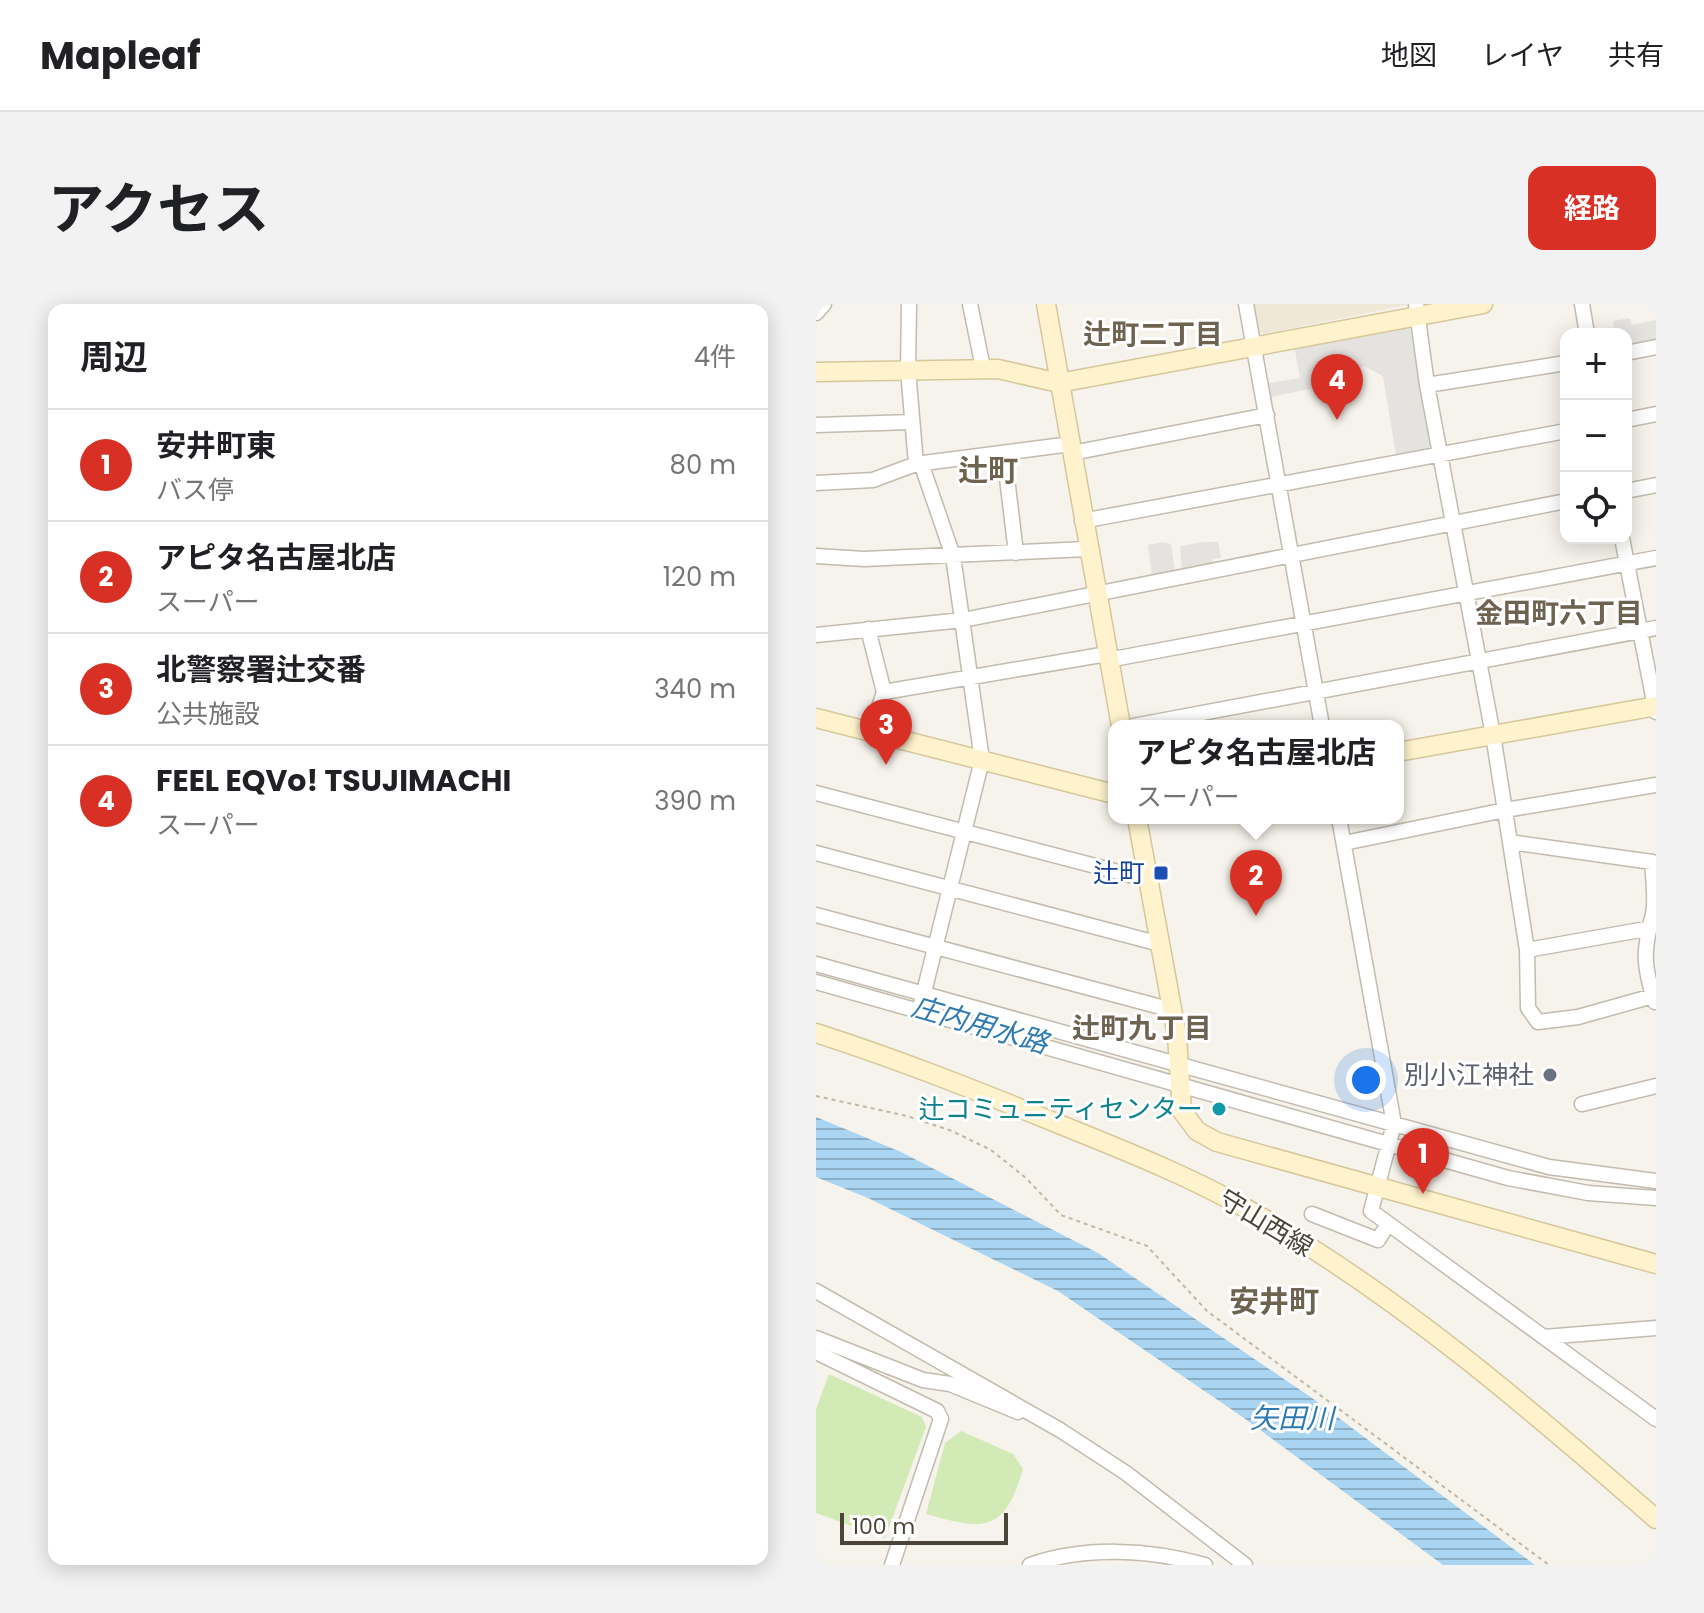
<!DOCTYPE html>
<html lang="ja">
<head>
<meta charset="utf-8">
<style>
	body { margin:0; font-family:Poppins,"Noto Sans JP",sans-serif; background:#f2f2f2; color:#202124 }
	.controls { position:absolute; right:24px; top:24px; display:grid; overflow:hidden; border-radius:16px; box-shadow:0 4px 20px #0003 }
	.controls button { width:72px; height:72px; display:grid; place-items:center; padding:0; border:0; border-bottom:2px solid #e0e0e0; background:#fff; color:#202124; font:40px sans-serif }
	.scale { position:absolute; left:24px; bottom:20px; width:168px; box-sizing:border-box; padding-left:8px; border:4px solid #4b4439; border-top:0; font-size:22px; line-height:28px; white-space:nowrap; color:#4b4439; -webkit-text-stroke:6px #fff; paint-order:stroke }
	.you { position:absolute; left:550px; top:776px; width:28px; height:28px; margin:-20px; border:6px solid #fff; border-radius:50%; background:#1a73e8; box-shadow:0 0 0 12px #1a73e833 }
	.badge { display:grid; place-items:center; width:52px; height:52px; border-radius:50%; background:#d93025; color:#fff; font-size:26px; font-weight:700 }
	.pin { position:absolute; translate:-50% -66px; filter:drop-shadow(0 2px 4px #0008) }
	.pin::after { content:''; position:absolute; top:42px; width:28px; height:24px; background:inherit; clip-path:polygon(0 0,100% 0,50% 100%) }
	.popup { position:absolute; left:292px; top:416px; width:296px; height:104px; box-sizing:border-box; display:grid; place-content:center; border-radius:16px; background:#fff; filter:drop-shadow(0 2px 6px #0005); font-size:26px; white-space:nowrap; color:#757577 }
	.popup b { font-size:30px; color:#202124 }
	.popup::after { content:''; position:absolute; left:50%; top:100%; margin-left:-16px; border:16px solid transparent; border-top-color:#fff }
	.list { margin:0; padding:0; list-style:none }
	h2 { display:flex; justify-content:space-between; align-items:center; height:104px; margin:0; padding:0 32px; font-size:34px }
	h2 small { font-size:26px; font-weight:400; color:#757577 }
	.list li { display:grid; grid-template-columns:52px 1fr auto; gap:24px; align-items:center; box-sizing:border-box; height:112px; padding:0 32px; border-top:2px solid #e0e0e0 }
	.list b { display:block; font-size:30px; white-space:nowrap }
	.list p { margin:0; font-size:26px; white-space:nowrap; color:#757577 }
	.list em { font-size:26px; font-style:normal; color:#757577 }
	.icon { flex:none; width:44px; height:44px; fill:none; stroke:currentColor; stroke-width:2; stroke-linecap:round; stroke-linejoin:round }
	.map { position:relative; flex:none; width:840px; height:1261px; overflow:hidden; border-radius:16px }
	header { display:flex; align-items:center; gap:48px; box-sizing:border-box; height:112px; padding:0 40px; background:#fff; border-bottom:2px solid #e0e0e0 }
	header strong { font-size:38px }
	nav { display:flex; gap:44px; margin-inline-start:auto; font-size:28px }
	.intro { display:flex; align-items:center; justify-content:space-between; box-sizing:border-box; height:192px; padding:0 48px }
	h1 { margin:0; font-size:56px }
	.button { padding:20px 36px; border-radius:16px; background:#d93025; color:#fff; font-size:28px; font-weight:700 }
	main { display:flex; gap:48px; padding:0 48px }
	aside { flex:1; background:#fff; border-radius:16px; box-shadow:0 4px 20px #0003 }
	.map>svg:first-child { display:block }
	.education { fill:#efe8d6 }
	.pitch { fill:#d2eab5 }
	.parking { fill:#e5e3e0 }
	.water { fill:url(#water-rules) }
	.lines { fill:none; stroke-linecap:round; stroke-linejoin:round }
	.street-casing { stroke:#c2bbae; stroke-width:17 }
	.secondary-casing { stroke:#d6c79b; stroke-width:21 }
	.path { stroke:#c4b79f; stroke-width:2; stroke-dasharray:4 4; stroke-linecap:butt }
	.street { stroke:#fff; stroke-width:14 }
	.secondary { stroke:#fff3cd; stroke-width:18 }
	.transit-dot { fill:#1a4fb4; stroke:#fff; stroke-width:3 }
	.worship-dot { fill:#6b7280; stroke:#fff; stroke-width:3 }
	.culture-dot { fill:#0f9aa8; stroke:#fff; stroke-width:3 }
	.labels { text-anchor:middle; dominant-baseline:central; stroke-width:6; stroke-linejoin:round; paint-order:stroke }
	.transit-label { font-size:26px; fill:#164399; stroke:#fff; text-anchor:end }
	.worship-label { font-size:26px; fill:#5b616d; stroke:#fff; text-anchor:end }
	.culture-label { font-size:26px; fill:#0d838f; stroke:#fff; text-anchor:end }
	.street-label { font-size:26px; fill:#4b4439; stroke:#fff }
	.neighbourhood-label { font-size:28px; font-weight:bold; fill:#6e6250; stroke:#fff }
	.water-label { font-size:28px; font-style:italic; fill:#2e7ab2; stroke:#fff }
	.quarter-label { font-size:30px; font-weight:bold; fill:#6e6250; stroke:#fff }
</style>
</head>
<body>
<header>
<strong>Mapleaf</strong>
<nav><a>地図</a><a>レイヤ</a><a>共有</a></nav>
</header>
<div class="intro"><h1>アクセス</h1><a class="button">経路</a></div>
<main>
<aside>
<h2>周辺<small>4件</small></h2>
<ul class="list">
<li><span class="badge">1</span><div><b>安井町東</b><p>バス停</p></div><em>80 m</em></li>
<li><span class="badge">2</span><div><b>アピタ名古屋北店</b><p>スーパー</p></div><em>120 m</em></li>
<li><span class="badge">3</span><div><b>北警察署辻交番</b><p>公共施設</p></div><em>340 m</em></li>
<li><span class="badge">4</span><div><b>FEEL EQVo! TSUJIMACHI</b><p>スーパー</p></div><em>390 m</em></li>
</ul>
</aside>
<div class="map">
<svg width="840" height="1261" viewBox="0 0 840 1261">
	<defs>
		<pattern id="water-rules" width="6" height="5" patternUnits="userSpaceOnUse" patternTransform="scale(2)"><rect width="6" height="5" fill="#a9d4f2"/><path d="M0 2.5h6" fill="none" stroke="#8caec5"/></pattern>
	</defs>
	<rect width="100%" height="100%" fill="#f6f3ec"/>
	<!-- education -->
	<path class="education" d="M436,0h155v1l-144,29 -6,-4z"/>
	<!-- pitch -->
	<path class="pitch" d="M13,1070l93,43 4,10 -41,111 -69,-25v-104z
		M145,1127l52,23 10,15c-19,65 -39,61 -97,45l19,-71z"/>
	<!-- parking -->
	<path class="parking" d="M814,14l2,7 24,-5v20l-30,5v-11h-33l21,-6 -1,-7z
		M594,21l21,123 -35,7 -13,-79 -19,-10 -26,17 -67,14 -3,-14 32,-5 -6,-33z
		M347,238l8,2 4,28 -23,4 -4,-31z
		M388,238h14l3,16 -9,1 1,7 -31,5 -2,-25z"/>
	<!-- water -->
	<path class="water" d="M0,813l85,35 197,101 214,145 223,167h-92l-199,-147 -186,-127 -190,-93 -52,-21z"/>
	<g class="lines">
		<!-- street casing -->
		<g class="street-casing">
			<path id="street" d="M93,0l-1,66 8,94
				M154,0l13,64
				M430,0l76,422
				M600,0l11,81 66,350 34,215 1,58 10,14 40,-5 75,-21
				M766,0l5,30
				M0,9l8,-9
				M810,49l30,-6
				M611,81l139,-22
				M810,116l30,-6
				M0,121l96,-3
				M188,149l12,100
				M256,149l195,-38
				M0,179l57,-3 43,-16 155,-20
				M810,187l30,-6
				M266,217l484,-90
				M806,234l34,174
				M0,252l48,3 223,-10
				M52,325l16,63 -13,40
				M0,331l147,-15 603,-119
				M292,356l548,-102
				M68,388l223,-38
				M317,422l523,-98
				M0,489l333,87
				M523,514l55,306 -23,87 285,208
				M694,538l142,20c1,15 4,37 1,52 -10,36 -10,51 2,88
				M528,539l161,-33 151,-25
				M0,549l344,91
				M0,611l356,95
				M711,646l119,-21
				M0,660l733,203 107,14
				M0,678l692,196 80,15 68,5
				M105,700l61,-244 -29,-204 -32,-93
				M766,800l74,-18
				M496,910l66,26 10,-16
				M0,987l244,139 66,43 119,92
				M728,1033l112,-9
				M0,1034l107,42 27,4 68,28
				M0,1048l121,59 4,8 -49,146
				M214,1261c55,-19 119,-16 175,0"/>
		</g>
		<!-- secondary casing -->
		<g class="secondary-casing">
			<path id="secondary" d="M230,0l75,422
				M0,68l182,-3 61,14 424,-79
				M0,414l298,76
				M582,448l258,-46
				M321,514l40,218 5,75 15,20 20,11 439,122
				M0,729c81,26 159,57 238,89 66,27 131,52 193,87 148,84 281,198 409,310"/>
		</g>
		<!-- path -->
		<path class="path" d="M0,792l91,20 45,15 39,19 35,28 35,37 86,31 60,65 342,254"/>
		<!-- street -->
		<use href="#street" class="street"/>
		<!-- secondary -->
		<use href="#secondary" class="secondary"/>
	</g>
	<!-- markers -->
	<rect class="transit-dot" x="337" y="561" width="16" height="16" rx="4"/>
	<circle class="worship-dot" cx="734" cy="771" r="8"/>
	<circle class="culture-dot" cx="403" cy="805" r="8"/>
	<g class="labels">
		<!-- transit labels -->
		<g class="transit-label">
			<text x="329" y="569">辻町</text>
		</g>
		<!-- worship labels -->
		<g class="worship-label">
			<text x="718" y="771">別小江神社</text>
		</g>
		<!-- culture labels -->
		<g class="culture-label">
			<text x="387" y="805">辻コミュニティセンター</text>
		</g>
		<!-- street labels -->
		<g class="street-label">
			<text transform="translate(450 919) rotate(31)">守山西線</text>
		</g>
		<!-- neighbourhood labels -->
		<g class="neighbourhood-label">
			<text x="337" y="30">辻町二丁目</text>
			<text x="743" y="309">金田町六丁目</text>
			<text x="326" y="724">辻町九丁目</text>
		</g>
		<!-- water labels -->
		<g class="water-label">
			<text transform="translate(164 721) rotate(16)">庄内用水路</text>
			<text x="476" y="1114">矢田川</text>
		</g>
		<!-- quarter labels -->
		<g class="quarter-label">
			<text x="172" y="166">辻町</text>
			<text x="458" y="997">安井町</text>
		</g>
	</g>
</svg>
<div class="controls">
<button>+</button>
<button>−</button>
<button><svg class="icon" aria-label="locate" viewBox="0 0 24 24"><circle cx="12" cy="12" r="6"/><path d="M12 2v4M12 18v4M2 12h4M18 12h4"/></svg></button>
</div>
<div class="scale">100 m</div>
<div class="you"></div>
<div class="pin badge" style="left:607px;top:890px">1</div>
<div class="pin badge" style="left:440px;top:612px">2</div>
<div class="popup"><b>アピタ名古屋北店</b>スーパー</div>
<div class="pin badge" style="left:70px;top:461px">3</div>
<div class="pin badge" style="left:521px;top:116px">4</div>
</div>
</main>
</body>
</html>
